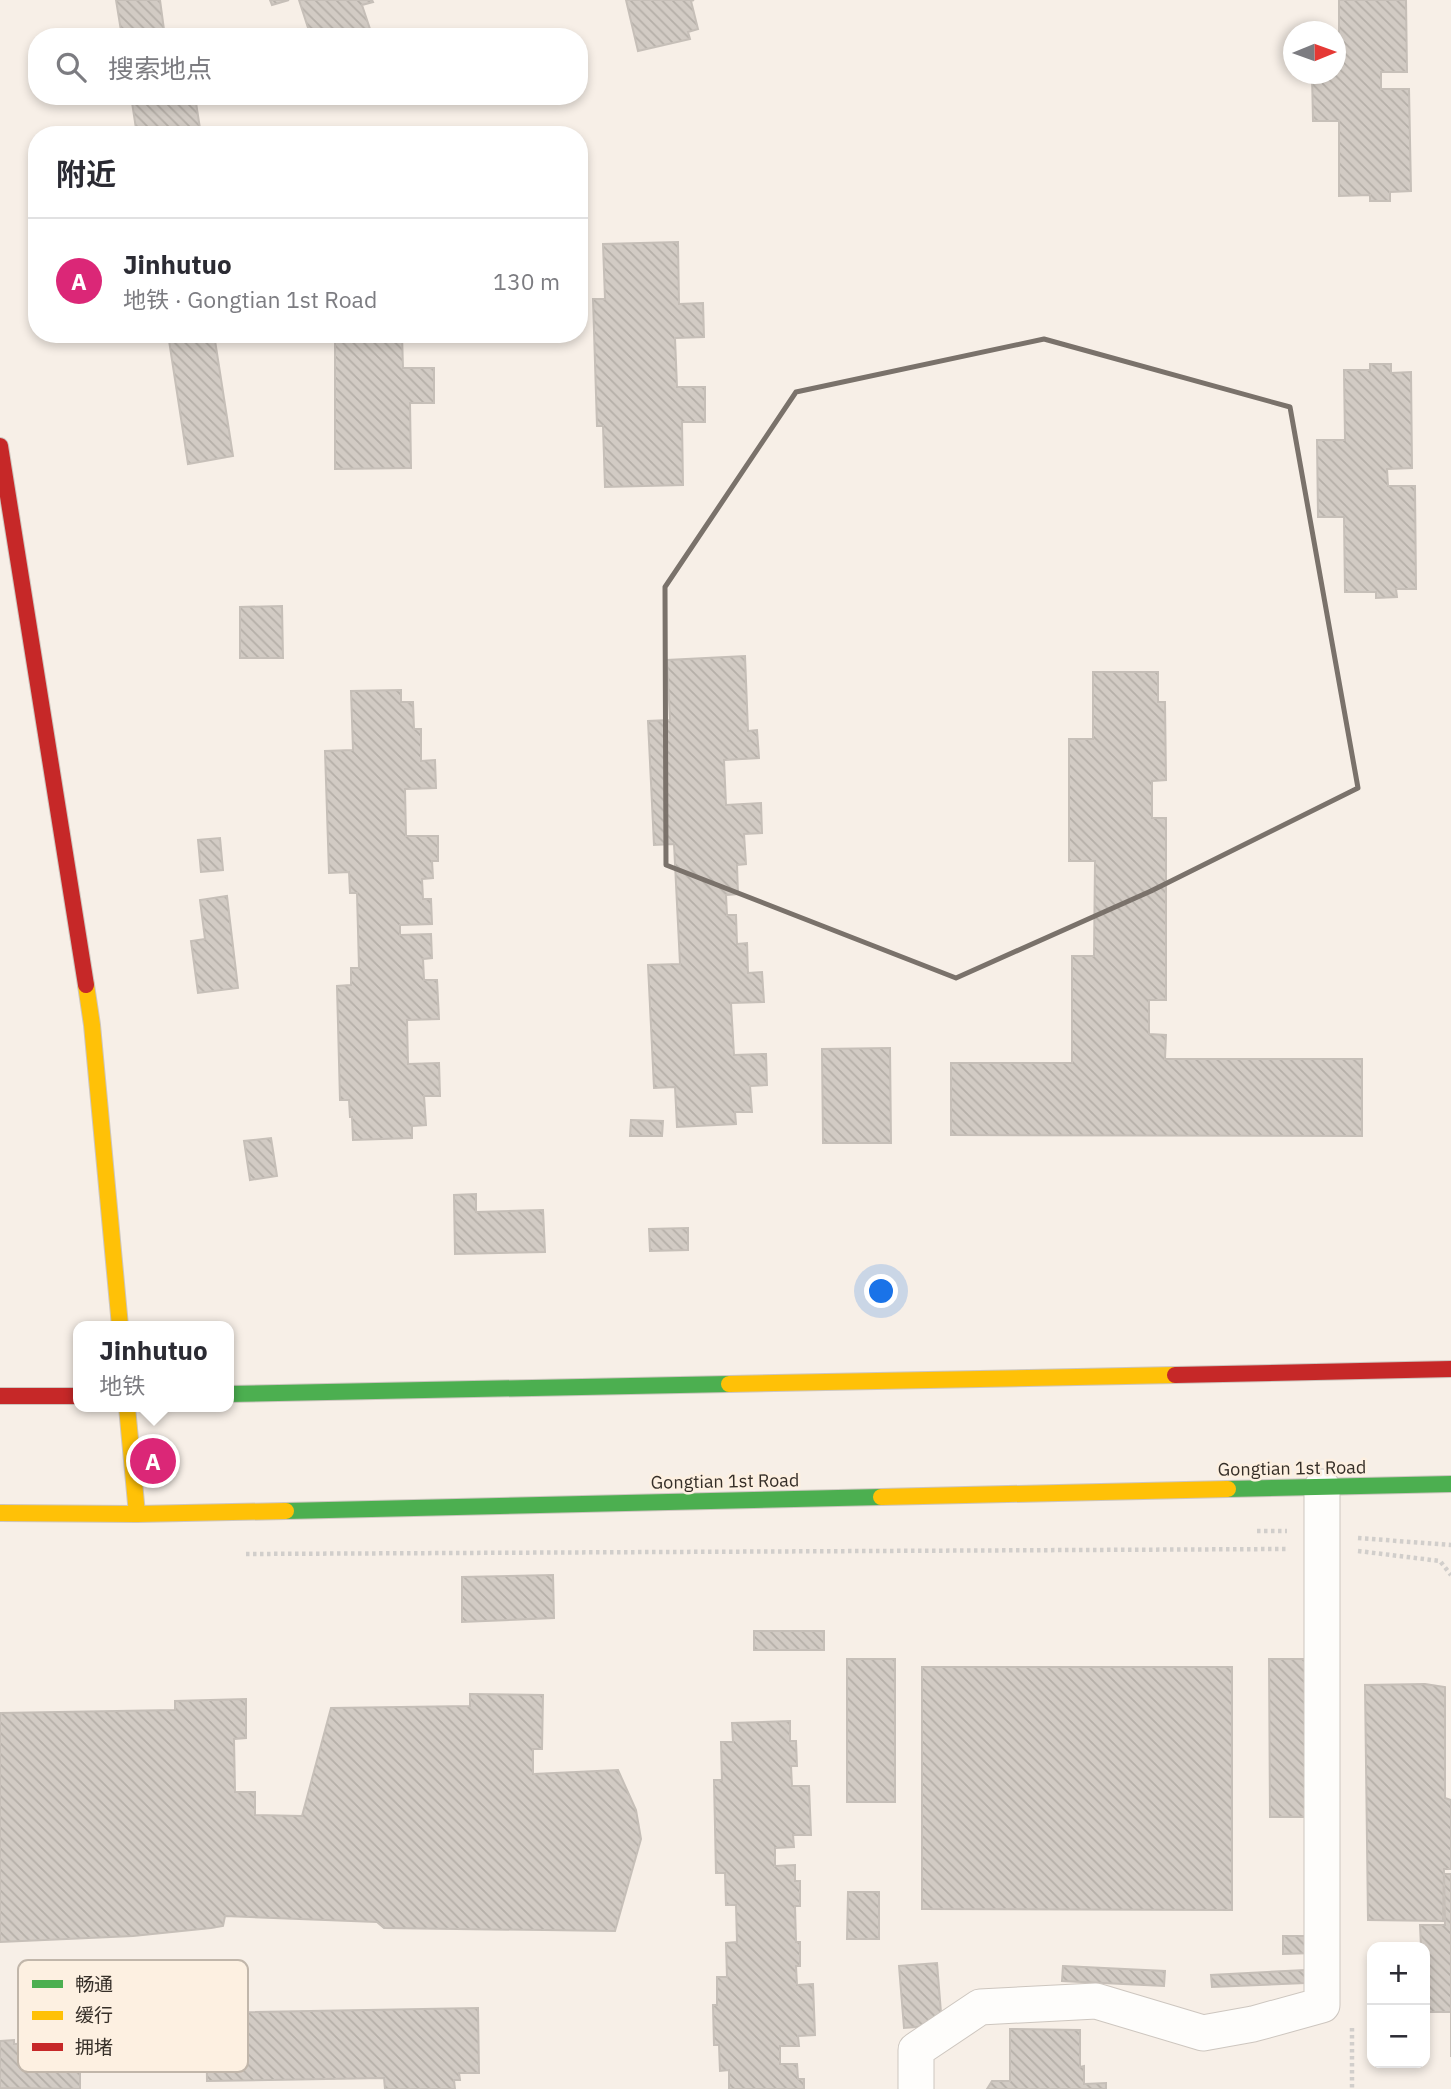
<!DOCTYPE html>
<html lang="zh">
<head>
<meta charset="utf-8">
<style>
	body { margin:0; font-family:"IBM Plex Sans","Noto Sans SC",sans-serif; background:#f2f2f3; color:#2b2b33 }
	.controls { position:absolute; right:21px; bottom:21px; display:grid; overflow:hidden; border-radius:14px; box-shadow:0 4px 10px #0003 }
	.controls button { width:63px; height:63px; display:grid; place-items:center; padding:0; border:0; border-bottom:2px solid #e1e1e2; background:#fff; color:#2b2b33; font:35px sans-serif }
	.compass { position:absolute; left:1283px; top:21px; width:63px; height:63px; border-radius:50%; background:#fff; box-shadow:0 4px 10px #0003; rotate:89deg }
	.you { position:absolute; left:882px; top:1292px; width:24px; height:24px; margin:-18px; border:5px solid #fff; border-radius:50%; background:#1a73e8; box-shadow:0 0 0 10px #1a73e833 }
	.badge { display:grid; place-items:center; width:46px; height:46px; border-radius:50%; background:#db2777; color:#fff; font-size:23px; font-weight:700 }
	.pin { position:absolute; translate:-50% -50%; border:4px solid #fff; box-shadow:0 2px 7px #0006 }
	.popup { position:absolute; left:73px; top:1321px; width:161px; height:91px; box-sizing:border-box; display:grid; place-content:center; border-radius:14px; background:#fff; filter:drop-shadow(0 2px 5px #0005); font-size:23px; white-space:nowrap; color:#7c7c81 }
	.popup b { font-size:26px; color:#2b2b33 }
	.popup::after { content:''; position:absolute; left:50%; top:100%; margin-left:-14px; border:14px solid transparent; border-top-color:#fff }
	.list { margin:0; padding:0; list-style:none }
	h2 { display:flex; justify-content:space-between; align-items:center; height:91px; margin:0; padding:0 28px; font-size:30px }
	h2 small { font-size:23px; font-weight:400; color:#7c7c81 }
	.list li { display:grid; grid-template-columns:46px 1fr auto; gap:21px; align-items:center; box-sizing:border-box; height:126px; padding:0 28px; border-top:2px solid #e1e1e2 }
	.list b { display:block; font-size:26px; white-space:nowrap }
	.list p { margin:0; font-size:23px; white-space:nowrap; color:#7c7c81 }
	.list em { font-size:23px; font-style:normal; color:#7c7c81 }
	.icon { flex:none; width:38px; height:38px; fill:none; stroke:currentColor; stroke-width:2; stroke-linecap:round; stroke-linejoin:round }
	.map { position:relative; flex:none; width:1451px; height:2089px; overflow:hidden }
	.search { position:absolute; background:#fff; box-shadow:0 4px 10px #0003; left:28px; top:28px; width:560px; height:77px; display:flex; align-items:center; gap:18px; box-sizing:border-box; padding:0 24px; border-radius:28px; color:#7c7c81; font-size:26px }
	.panel { position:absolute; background:#fff; box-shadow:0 4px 10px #0003; left:28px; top:126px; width:560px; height:217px; border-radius:28px }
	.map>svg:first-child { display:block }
	.building { fill:url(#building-back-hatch); stroke:#c6bfb8; stroke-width:2 }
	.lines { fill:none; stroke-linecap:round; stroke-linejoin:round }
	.street-casing { stroke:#cdc6bf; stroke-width:37 }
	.fast-casing { stroke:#cdc6bf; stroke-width:18 }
	.slow-casing { stroke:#cdc6bf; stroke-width:18 }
	.jam-casing { stroke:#cdc6bf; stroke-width:18 }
	.path { stroke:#d1cecb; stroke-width:4.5; stroke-dasharray:3.5 3.5; stroke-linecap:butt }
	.street { stroke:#fefdfb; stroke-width:35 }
	.fast { stroke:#4caf50; stroke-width:16 }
	.slow { stroke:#ffc107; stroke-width:16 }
	.jam { stroke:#c62828; stroke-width:16 }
	.marked { fill:none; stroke:#7a726b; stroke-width:5; stroke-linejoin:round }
	.labels { text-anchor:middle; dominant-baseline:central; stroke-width:5; stroke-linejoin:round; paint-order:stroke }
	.street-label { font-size:18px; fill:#362f28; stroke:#fdf0e1 }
	.key { fill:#fdf0e1; stroke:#c1b6aa; stroke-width:2 }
	.key-label { font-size:19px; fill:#362f28 }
</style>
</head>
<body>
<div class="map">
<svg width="1451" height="2089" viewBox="0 0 1451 2089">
	<defs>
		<pattern id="building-back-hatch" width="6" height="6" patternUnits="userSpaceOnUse" patternTransform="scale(1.75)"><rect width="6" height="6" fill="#d2cbc4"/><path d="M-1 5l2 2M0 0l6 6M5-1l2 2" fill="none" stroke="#b5afa8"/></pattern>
	</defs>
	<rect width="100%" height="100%" fill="#f7efe7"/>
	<!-- building -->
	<path class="building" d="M116,0h44l5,37h-43z
		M270,0h19l-17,5z
		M299,0h73l1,2 -11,3 9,27 -11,5h-49z
		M626,0h68l-3,1 7,28 -10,3 2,7 -52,12z
		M1339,0h67l1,72h-26v17h28l2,102 -21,1v9h-20v-6l-31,1v-75h-26l-1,-47h24v-30h3z
		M131,96h64l6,39h-64z
		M678,242l1,62 24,-1 1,34 -29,1 2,49h28v35h-23l1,63 -78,2 -2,-61h-6l-4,-127h12l-2,-55z
		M168,334h46l19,122 -45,8z
		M335,334h67l1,34h31v35h-24l1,65 -76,1z
		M1370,364h21v9l20,-1 1,96 -25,1 1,17h27l1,103h-20l1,8 -21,1v-6h-31l-1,-75h-26l-1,-77h28l-1,-70h26z
		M282,606l1,52h-43v-51z
		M745,656l3,75 9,-1 2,28 -35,2 2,45 35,-2 1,30 -18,1 2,30 -9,1 1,29 -12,1 1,20h9l1,29 10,-1 1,30 14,-1 2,30 -33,1 3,52 32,-1 1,31 -17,1 2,26h-17l1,12 -59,3 -2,-40 -21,1 -6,-123 32,-1 -6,-120 -20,1 -6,-124 22,-1 -3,-60z
		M1093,672h65v30h7l1,78 -14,1v37h14v182h-17v34l17,1 -1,24h197v77l-411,-1v-72h121v-107h22l1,-95h-26v-122h24z
		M401,690v12h12l1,27h7v32l14,-1 1,28 -31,1 1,47h32v25h-6l1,17 -11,1 1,20h8l1,25 -32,1v10l31,-1 1,24 -9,1 1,21h13l2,39 -32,1 1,44 31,-1 1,33h-16l2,29 -14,1v12l-59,2 -1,-23h-2l-1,-17h-9l-3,-114 14,-1v-17h8l-2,-75h-7l-1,-21 -20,1 -4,-122 28,-1 -2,-59z
		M220,838l3,32 -22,2 -3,-32z
		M227,896l11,92 -40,5 -7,-52 14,-2 -5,-39z
		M890,1048l1,95h-68l-1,-94z
		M631,1120l32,1 -1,15h-32z
		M271,1138l6,38 -27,4 -6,-39z
		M476,1194v18l67,-2 2,42 -90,2 -1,-59z
		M688,1228v22l-38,1 -1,-22z
		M553,1575l1,43 -92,4v-45z
		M754,1631h70v19h-70z
		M847,1659h48v143h-48z
		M1269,1659h43l2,158h-44z
		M922,1667h310v243l-310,-1z
		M1425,1684l20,3v111l6,2v69h-7l-1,52 -75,-1 -3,-235z
		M470,1694l73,1 -1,54h-9v25l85,-4 18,40 5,29 -26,92 -231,-3 -7,-6 -152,-6 -2,10 -12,2 -78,8 -133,6v-229l175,-3v-9l71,-2v39l-12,1 1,53h20v23l47,1 29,-108 139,-2z
		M790,1721v20h6l1,25h-6l1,20h17l2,49h-18l1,12 -19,1v18l20,-1v16h5v25h-5l1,36h4v24h-4l1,19 16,-1 2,51 -17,1 1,10h-19v18h17l1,15h6v10h-75v-19l-9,1 -1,-26h-5l-1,-40h4v-28h10l-1,-34 11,-1 -1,-37h-10l-1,-32h-9l-2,-93h8l-1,-38h12l-1,-19z
		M1444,1874h7v183v-45h-26v-65h-4l-1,-22h25z
		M848,1892h31v47h-32z
		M1283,1936h31v17l-31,1z
		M937,1963l5,62 -38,3 -5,-62z
		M1063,1966l102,5 -1,15 -102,-5z
		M1305,1970v13l-93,4 -1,-12z
		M478,2008l1,65h-20l1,7h-6l1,9h-70l-1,-11 -177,3 -1,-68z
		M1010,2029l70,1v37l4,-1v18l22,-1v6h-119l5,-8h18z
		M14,2040v4l58,-2v19h8v28l-80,-1v-47z"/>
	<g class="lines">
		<!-- street casing -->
		<g class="street-casing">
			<path id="street" d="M916,2089v-39l64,-43 116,-6 107,32 50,-9 69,-19v-518"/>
		</g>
		<!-- fast casing -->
		<g class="fast-casing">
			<path id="fast" d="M228,1394l501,-10
				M1228,1489l223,-5
				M286,1511l595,-14"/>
		</g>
		<!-- slow casing -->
		<g class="slow-casing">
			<path id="slow" d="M86,985l6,40 28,301
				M729,1384l446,-9
				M127,1407l10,107
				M881,1497l347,-8
				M0,1513l137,1 149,-3"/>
		</g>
		<!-- jam casing -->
		<g class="jam-casing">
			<path id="jam" d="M0,446l86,539
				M1175,1375l276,-6
				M0,1396h78"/>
		</g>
		<!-- path -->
		<path class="path" d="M1257,1531h30
			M1358,1538l93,7
			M1358,1551l82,10 11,14
			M246,1554l1041,-5
			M1352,2028v61"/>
		<!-- street -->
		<use href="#street" class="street"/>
		<!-- fast -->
		<use href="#fast" class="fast"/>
		<!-- slow -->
		<use href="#slow" class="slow"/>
		<!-- jam -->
		<use href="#jam" class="jam"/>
	</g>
	<!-- marked area -->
	<path class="marked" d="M1044,339l246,68 68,381 -207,103 -195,87 -290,-113 -1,-278 131,-195z"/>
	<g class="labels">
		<!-- street labels -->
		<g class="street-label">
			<text transform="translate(1292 1468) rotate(-1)">Gongtian 1st Road</text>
			<text transform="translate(725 1481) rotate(-1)">Gongtian 1st Road</text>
		</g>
	</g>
	<!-- legend -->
	<rect x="18" y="1960" width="230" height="112" rx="10" class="key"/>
	<rect x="32" y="1980" width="31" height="8" fill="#4caf50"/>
	<rect x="32" y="2011" width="31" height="9" fill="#ffc107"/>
	<rect x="32" y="2043" width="31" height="8" fill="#c62828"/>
	<g class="key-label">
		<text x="75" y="1991">畅通</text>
		<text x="75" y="2022">缓行</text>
		<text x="75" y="2054">拥堵</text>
	</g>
</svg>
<div class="controls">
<button>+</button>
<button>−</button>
</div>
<svg class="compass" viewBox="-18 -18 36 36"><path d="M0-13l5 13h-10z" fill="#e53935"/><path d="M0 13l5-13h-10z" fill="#7c7c81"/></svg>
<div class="you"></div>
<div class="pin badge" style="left:153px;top:1461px">A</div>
<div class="popup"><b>Jinhutuo</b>地铁</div>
<div class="search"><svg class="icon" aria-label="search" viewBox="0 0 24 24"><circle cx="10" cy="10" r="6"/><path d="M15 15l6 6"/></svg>搜索地点</div>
<section class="panel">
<h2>附近<small></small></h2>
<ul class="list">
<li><span class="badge">A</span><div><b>Jinhutuo</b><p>地铁 · Gongtian 1st Road</p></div><em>130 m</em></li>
</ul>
</section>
</div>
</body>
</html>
